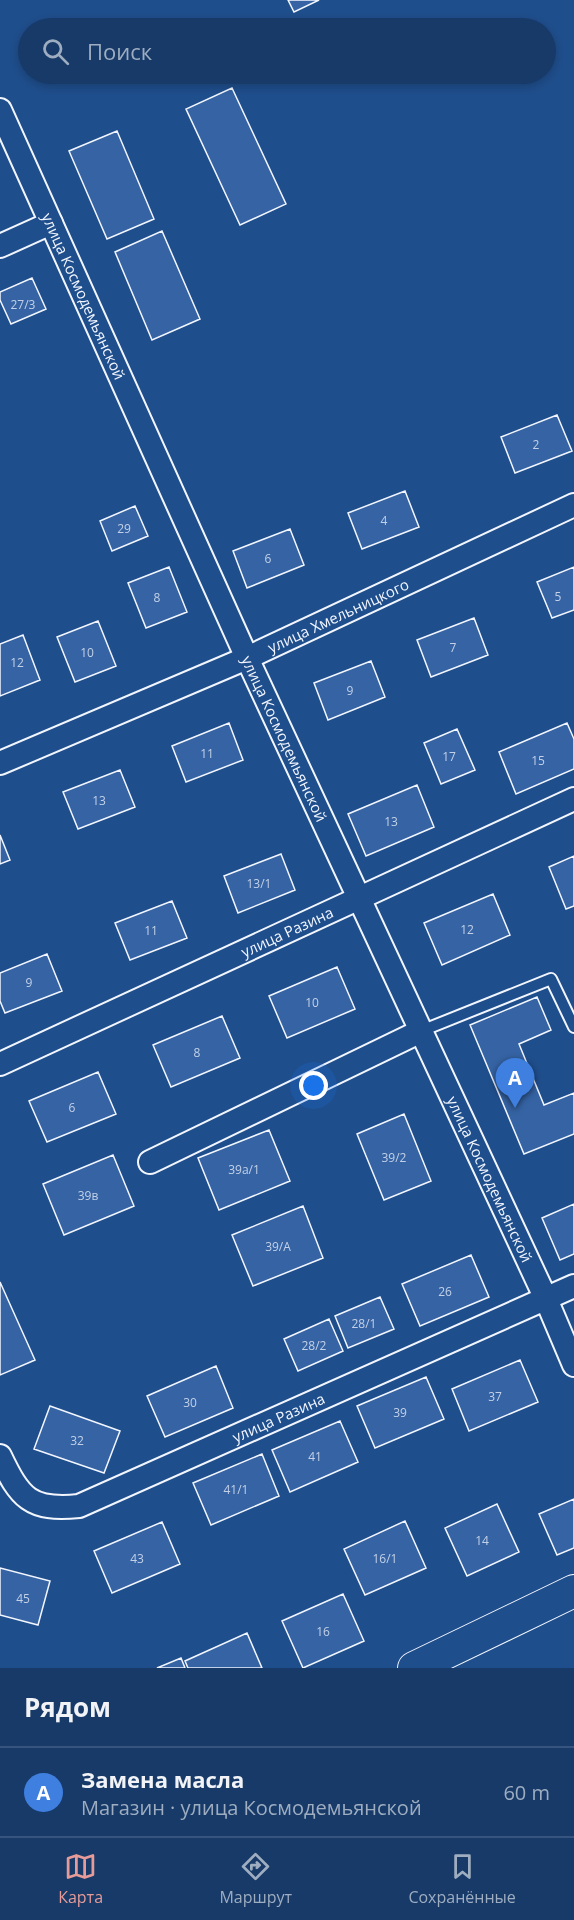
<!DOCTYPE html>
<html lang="ru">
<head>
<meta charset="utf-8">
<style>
	body { margin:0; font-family:"Open Sans",sans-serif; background:#20416f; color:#f1f3f6 }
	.you { position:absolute; left:314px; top:1086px; width:21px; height:21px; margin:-15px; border:4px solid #fff; border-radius:50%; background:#1a73e8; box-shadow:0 0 0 9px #1a73e833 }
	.badge { display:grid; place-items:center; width:39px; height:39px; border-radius:50%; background:#e69b98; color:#fff; font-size:20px; font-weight:700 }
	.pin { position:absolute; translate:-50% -50px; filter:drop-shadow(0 2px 3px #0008) }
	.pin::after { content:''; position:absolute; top:32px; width:21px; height:18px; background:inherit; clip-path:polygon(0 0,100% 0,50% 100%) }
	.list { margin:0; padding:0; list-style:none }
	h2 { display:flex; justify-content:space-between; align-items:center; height:78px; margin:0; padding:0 24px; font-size:26px }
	h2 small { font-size:20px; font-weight:400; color:#9eadc0 }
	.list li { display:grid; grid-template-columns:39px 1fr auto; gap:18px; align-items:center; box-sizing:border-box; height:90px; padding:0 24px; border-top:2px solid #36547d }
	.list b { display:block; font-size:22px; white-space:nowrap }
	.list p { margin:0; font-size:20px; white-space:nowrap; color:#9eadc0 }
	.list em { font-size:20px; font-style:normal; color:#9eadc0 }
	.icon { flex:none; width:33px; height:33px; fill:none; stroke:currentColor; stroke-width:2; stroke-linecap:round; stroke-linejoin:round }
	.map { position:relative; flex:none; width:574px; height:1668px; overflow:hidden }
	.search { position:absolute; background:#173a69; box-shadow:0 3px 9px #0003; left:18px; right:18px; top:18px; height:66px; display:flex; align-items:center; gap:15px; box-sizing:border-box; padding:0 21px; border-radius:33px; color:#9eadc0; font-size:22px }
	.sheet { height:168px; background:#173a69 }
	nav { display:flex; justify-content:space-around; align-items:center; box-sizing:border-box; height:84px; border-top:2px solid #36547d; background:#173a69; font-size:16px; color:#9eadc0 }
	nav a { display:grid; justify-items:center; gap:3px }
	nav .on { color:#e69b98 }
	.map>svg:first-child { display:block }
	.building { fill:#3563a3; stroke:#f2f6ff; stroke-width:1.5 }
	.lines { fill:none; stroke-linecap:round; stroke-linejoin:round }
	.service-casing { stroke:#f2f6ff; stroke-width:14 }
	.minor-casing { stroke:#f2f6ff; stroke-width:26 }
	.secondary-casing { stroke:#f2f6ff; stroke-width:34 }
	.service { stroke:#1f4e8c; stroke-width:10 }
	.minor { stroke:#1f4e8c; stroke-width:22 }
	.secondary { stroke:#1f4e8c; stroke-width:32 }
	.labels { text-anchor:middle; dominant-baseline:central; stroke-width:4.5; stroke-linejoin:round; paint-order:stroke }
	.number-label { font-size:12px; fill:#c3d1e8 }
	.street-label { font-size:15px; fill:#f2f6ff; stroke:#1f4e8c }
</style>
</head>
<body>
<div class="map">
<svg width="574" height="1668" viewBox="0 0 574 1668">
	<rect width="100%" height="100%" fill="#1f4e8c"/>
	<!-- building -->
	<path class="building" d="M288,0h31l-25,12z
		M232,88l54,116 -46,21 -54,-116z
		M117,131l37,88 -47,20 -38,-88z
		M162,231l38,88 -48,21 -37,-88z
		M32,278l14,31 -35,15 -11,-24v-8z
		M557,415l15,36 -57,22 -14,-36z
		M405,491l14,36 -57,22 -14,-36z
		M135,506l13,30 -36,15 -12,-30z
		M290,529l14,36 -57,23 -14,-37z
		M169,567l18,45 -41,16 -18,-45z
		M574,567v43l-22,8 -15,-36z
		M474,618l14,37 -57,22 -14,-37z
		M98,621l18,45 -41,16 -18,-45z
		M23,635l17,45 -40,16v-52z
		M371,661l14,36 -57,23 -14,-37z
		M229,723l14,37 -57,22 -14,-36z
		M567,723l7,16v30l-58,25 -17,-42z
		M457,729l18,41 -34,14 -17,-41z
		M120,770l15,37 -57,22 -15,-37z
		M417,785l17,42 -68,29 -18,-42z
		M0,835l10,25 -10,4z
		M281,854l14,36 -57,23 -14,-37z
		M574,856v50l-8,3 -17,-42z
		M493,894l17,41 -68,30 -18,-42z
		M172,901l15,37 -57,22 -15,-37z
		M47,954l15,37 -57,22 -5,-12v-28z
		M337,967l18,42 -68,29 -18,-42z
		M537,997l14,33 -32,14 25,61 30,-12v41l-50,20 -54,-129z
		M222,1016l18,42 -69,29 -18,-42z
		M98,1072l18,42 -69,28 -18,-41z
		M404,1114l27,67 -47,19 -27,-66z
		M269,1130l21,51 -71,29 -21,-52z
		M113,1155l21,51 -70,29 -21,-51z
		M574,1204v50l-14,6 -18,-42z
		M303,1206l20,52 -70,28 -21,-51z
		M471,1255l18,42 -69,29 -18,-42z
		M0,1282l35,78 -35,15z
		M380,1297l14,32 -46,19 -13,-32z
		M329,1319l14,32 -45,20 -14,-32z
		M520,1360l18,42 -69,29 -17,-42z
		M216,1366l17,42 -68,29 -18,-41z
		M426,1377l18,42 -69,29 -18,-42z
		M50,1406l70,25 -16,42 -70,-24z
		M340,1421l18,41 -68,30 -18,-42z
		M262,1454l17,42 -68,29 -18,-42z
		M574,1499v49l-17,7 -18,-41z
		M497,1504l22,48 -52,24 -22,-48z
		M405,1521l21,47 -61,27 -21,-46z
		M162,1522l18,42 -68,29 -18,-42z
		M0,1568l50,13 -12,44 -38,-10z
		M343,1594l21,47 -61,27 -21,-47z
		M247,1633l15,35h-74l-3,-7z
		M181,1658l4,10h-28z"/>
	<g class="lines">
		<!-- service casing -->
		<g class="service-casing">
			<path id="service" d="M421,1031l130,-52 23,48"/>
		</g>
		<!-- minor casing -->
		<g class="minor-casing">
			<g id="minor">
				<path id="s1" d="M0,110l247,548 299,641 28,66"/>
				<path d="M0,246l51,-23"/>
				<path id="s2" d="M0,763l247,-105 327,-153"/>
				<path id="s3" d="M0,1064l574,-265"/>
				<path d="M150,1162l271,-131"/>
				<path id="s4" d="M0,1456c20,42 30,55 79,50l495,-220"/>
			</g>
		</g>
		<!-- secondary casing -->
		<g class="secondary-casing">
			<path id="secondary" d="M414,1668l160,-77"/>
		</g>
		<!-- service -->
		<use href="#service" class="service"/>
		<!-- minor -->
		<use href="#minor" class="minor"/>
		<!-- secondary -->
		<use href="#secondary" class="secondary"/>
	</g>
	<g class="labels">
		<!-- number labels -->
		<g class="number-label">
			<text x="23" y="304">27/3</text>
			<text x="536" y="444">2</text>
			<text x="384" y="520">4</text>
			<text x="124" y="528">29</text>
			<text x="268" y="558">6</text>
			<text x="558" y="596">5</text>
			<text x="157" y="597">8</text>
			<text x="453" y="647">7</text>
			<text x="87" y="652">10</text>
			<text x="17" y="662">12</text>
			<text x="350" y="690">9</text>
			<text x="207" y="753">11</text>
			<text x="449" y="756">17</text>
			<text x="538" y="760">15</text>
			<text x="99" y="800">13</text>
			<text x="391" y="821">13</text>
			<text x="259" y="883">13/1</text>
			<text x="467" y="929">12</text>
			<text x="151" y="930">11</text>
			<text x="29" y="982">9</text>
			<text x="312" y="1002">10</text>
			<text x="197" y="1052">8</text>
			<text x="72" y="1107">6</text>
			<text x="394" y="1157">39/2</text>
			<text x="244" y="1169">39а/1</text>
			<text x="88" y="1195">39в</text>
			<text x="278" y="1246">39/А</text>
			<text x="445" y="1291">26</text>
			<text x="364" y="1323">28/1</text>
			<text x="314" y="1345">28/2</text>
			<text x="495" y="1396">37</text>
			<text x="190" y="1402">30</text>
			<text x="400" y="1412">39</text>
			<text x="77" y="1440">32</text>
			<text x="315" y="1456">41</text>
			<text x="236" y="1489">41/1</text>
			<text x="482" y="1540">14</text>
			<text x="137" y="1558">43</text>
			<text x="385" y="1558">16/1</text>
			<text x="23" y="1598">45</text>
			<text x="323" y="1631">16</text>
		</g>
		<!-- street labels -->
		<g class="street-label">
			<text stroke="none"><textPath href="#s1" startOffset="204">улица Космодемьянской</textPath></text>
			<text stroke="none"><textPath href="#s2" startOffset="369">улица Хмельницкого</textPath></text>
			<text stroke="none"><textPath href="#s1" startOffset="690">улица Космодемьянской</textPath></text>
			<text stroke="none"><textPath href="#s3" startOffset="316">улица Разина</textPath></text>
			<text stroke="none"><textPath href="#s1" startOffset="1176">улица Космодемьянской</textPath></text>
			<text stroke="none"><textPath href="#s4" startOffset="322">улица Разина</textPath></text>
		</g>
	</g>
</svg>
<div class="you"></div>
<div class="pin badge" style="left:515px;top:1108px;background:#3f7fe0">A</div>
<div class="search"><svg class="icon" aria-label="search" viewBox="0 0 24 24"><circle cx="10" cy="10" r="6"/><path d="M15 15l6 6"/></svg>Поиск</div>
</div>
<section class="sheet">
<h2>Рядом<small></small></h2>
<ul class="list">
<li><span class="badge" style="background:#3f7fe0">A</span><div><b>Замена масла</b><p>Магазин · улица Космодемьянской</p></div><em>60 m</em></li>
</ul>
</section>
<nav>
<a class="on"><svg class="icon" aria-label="map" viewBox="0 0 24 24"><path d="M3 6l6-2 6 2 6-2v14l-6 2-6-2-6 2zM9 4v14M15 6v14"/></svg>Карта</a>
<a><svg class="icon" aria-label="directions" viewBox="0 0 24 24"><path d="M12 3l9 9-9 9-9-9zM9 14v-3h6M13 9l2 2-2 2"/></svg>Маршрут</a>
<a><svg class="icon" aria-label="saved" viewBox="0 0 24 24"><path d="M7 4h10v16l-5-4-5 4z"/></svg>Сохранённые</a>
</nav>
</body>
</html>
